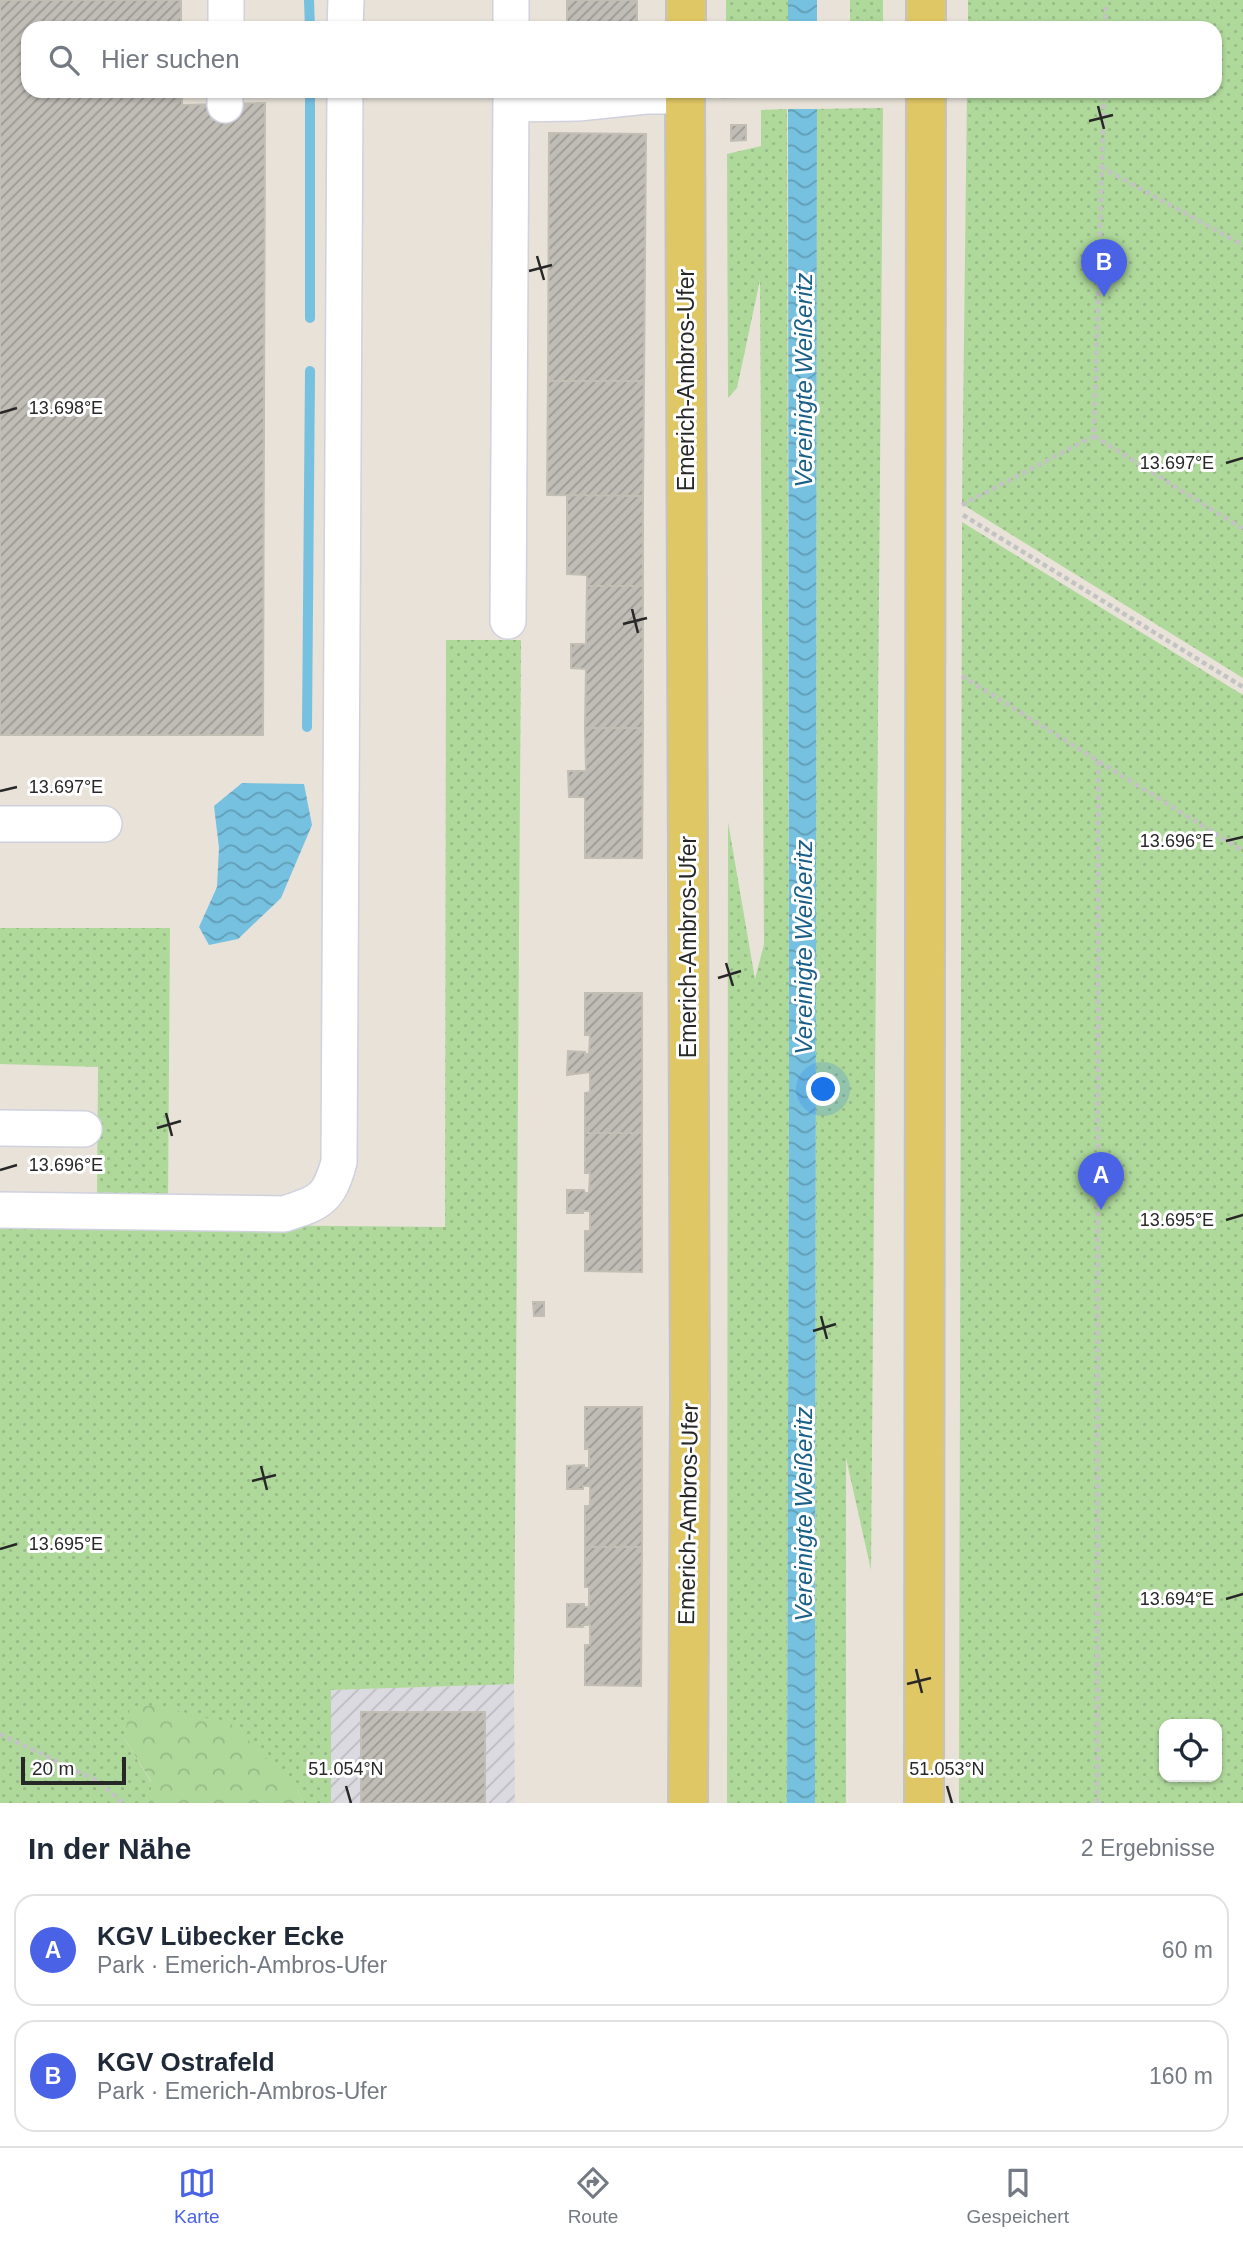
<!DOCTYPE html>
<html lang="de">
<head>
<meta charset="utf-8">
<style>
	body { margin:0; font-family:Arial,sans-serif; background:#f6f6f7; color:#1f2937 }
	.controls { position:absolute; right:21px; bottom:21px; display:grid; overflow:hidden; border-radius:14px; box-shadow:0 2px 5px #0004 }
	.controls button { width:63px; height:63px; display:grid; place-items:center; padding:0; border:0; border-bottom:2px solid #e0e1e3; background:#fff; color:#1f2937; font:35px sans-serif }
	.scale { position:absolute; left:21px; bottom:18px; width:105px; box-sizing:border-box; padding-left:7px; border:4px solid #272727; border-top:0; font-size:19px; line-height:24px; white-space:nowrap; color:#272727; -webkit-text-stroke:5px #fff; paint-order:stroke }
	.you { position:absolute; left:824px; top:1090px; width:24px; height:24px; margin:-18px; border:5px solid #fff; border-radius:50%; background:#1a73e8; box-shadow:0 0 0 10px #1a73e833 }
	.badge { display:grid; place-items:center; width:46px; height:46px; border-radius:50%; background:#4962e6; color:#fff; font-size:23px; font-weight:700 }
	.pin { position:absolute; translate:-50% -58px; filter:drop-shadow(0 2px 4px #0008) }
	.pin::after { content:''; position:absolute; top:37px; width:24px; height:21px; background:inherit; clip-path:polygon(0 0,100% 0,50% 100%) }
	.list { margin:0; padding:0; list-style:none }
	h2 { display:flex; justify-content:space-between; align-items:center; height:91px; margin:0; padding:0 28px; font-size:30px }
	h2 small { font-size:23px; font-weight:400; color:#747a83 }
	.list li { display:grid; grid-template-columns:46px 1fr auto; gap:21px; align-items:center; box-sizing:border-box; height:112px; margin:0 14px 14px; padding:0 14px; border:2px solid #e0e1e3; border-radius:21px }
	.list b { display:block; font-size:26px; white-space:nowrap }
	.list p { margin:0; font-size:23px; white-space:nowrap; color:#747a83 }
	.list em { font-size:23px; font-style:normal; color:#747a83 }
	.icon { flex:none; width:38px; height:38px; fill:none; stroke:currentColor; stroke-width:2; stroke-linecap:round; stroke-linejoin:round }
	.map { position:relative; flex:none; width:1243px; height:1803px; overflow:hidden }
	.search { position:absolute; background:#fff; box-shadow:0 2px 5px #0004; left:21px; right:21px; top:21px; height:77px; display:flex; align-items:center; gap:18px; box-sizing:border-box; padding:0 24px; border-radius:21px; color:#747a83; font-size:26px }
	.sheet { height:343px; background:#fff }
	nav { display:flex; justify-content:space-around; align-items:center; box-sizing:border-box; height:98px; border-top:2px solid #e0e1e3; background:#fff; font-size:19px; color:#747a83 }
	nav a { display:grid; justify-items:center; gap:4px }
	nav .on { color:#4962e6 }
	.map>svg:first-child { display:block }
	.industrial { fill:url(#industrial-furrows) }
	.grass { fill:url(#grass-dots); fill-rule:evenodd }
	.forest { fill:url(#forest-crowns) }
	.water { fill:url(#water-waves) }
	.pier { fill:#e8e2d9 }
	.lines { fill:none; stroke-linecap:round; stroke-linejoin:round }
	.stream { stroke:#76c1e0; stroke-width:10 }
	.building { fill:url(#building-hatch); stroke:#c3beb4; stroke-width:2 }
	.minor-casing { stroke:#cfd1de; stroke-width:38 }
	.major-casing { stroke:#c3c3c3; stroke-width:42 }
	.path { stroke:#c3c3c3; stroke-width:4.5; stroke-dasharray:5 3.5; stroke-linecap:butt }
	.minor { stroke:#fff; stroke-width:35 }
	.major { stroke:#e0c766; stroke-width:38 }
	.ticks { fill:none; stroke:#272727; stroke-width:2.5 }
	.labels { text-anchor:middle; dominant-baseline:central; stroke-width:6; stroke-linejoin:round; paint-order:stroke }
	.street-label { font-size:23px; fill:#272727; stroke:#fff }
	.water-label { font-size:24px; font-style:italic; fill:#1a5f87; stroke:#fff }
	.ticks-label { font-size:18px; text-anchor:middle; fill:#272727; stroke:#fff; stroke-width:6; stroke-linejoin:round; paint-order:stroke }
</style>
</head>
<body>
<div class="map">
<svg width="1243" height="1803" viewBox="0 0 1243 1803">
	<defs>
		<pattern id="industrial-furrows" width="10" height="10" patternUnits="userSpaceOnUse" patternTransform="scale(1.75)"><rect width="10" height="10" fill="#dcdae1"/><path d="M-1 1l2-2M0 10L10 0M9 11l2-2" fill="none" stroke="#bdbbc1"/></pattern>
		<pattern id="grass-dots" width="8" height="8" patternUnits="userSpaceOnUse" patternTransform="scale(1.75)"><rect width="8" height="8" fill="#afd99b"/><path d="M2 2h.1M6 6h.1" fill="none" stroke="#97ba86" stroke-width="1.8" stroke-linecap="round"/></pattern>
		<pattern id="forest-crowns" width="20" height="18" patternUnits="userSpaceOnUse" patternTransform="scale(1.75)"><rect width="20" height="18" fill="#afd99b"/><path d="M2 6a3 3 0 1 1 6 0M12 15a3 3 0 1 1 6 0" fill="none" stroke="#97ba86"/></pattern>
		<pattern id="water-waves" width="16" height="10" patternUnits="userSpaceOnUse" patternTransform="scale(1.75)"><rect width="16" height="10" fill="#76c1e0"/><path d="M0 5q4-4 8 0t8 0" fill="none" stroke="#619db6"/></pattern>
		<pattern id="building-hatch" width="6" height="6" patternUnits="userSpaceOnUse" patternTransform="scale(1.75)"><rect width="6" height="6" fill="#c0bcb6"/><path d="M-1 1l2-2M0 6l6-6M5 7l2-2" fill="none" stroke="#9c9994"/></pattern>
	</defs>
	<rect width="100%" height="100%" fill="#e8e2d9"/>
	<!-- industrial -->
	<path class="industrial" d="M514,1684l1,119h-184v-113z"/>
	<!-- grass -->
	<path class="grass" d="M726,0h62v28h-62z
		M850,0h33v28h-33z
		M968,0h275v678l-281,-174 5,-413h248v-63h-247z
		M883,108l-12,1462 -25,-112v345h-31l2,-1694z
		M787,109l2,962 -2,732h-60l1,-981 27,157 9,-35 -4,-664 -23,108 -9,10 -1,-244 34,-8v-36z
		M962,522l281,173v1108h-284zM1164,1724h53v53h-53z
		M446,640h75l-7,1044 -183,6v113h-27l-7,-14 -173,-51 27,44v21h-151v-580l445,4z
		M0,928h170l-2,275 -71,-4 1,-132 -98,-3z"/>
	<!-- forest -->
	<path class="forest" d="M156,1705l77,20 64,64 7,14h-153v-22l-27,-43 6,-30z"/>
	<!-- water -->
	<path class="water" d="M788,0h29v28h-29z
		M788,91h29l-2,1712h-28l2,-732z
		M242,783l62,1 8,41 -31,73 -43,41 -29,6 -10,-18 18,-40 2,-39 -5,-42z"/>
	<!-- pier -->
	<path class="pier" d="M784,91h36v18h-36z"/>
	<g class="lines">
		<!-- stream -->
		<path class="stream" d="M309,0l1,28
			M310,91v227
			M307,727l3,-356"/>
	</g>
	<!-- building -->
	<path class="building" d="M0,0h181v28h-153v63h154v14l83,-2 -2,632h-263z
		M567,0h70v28h-70z
		M731,125h15v15l-15,1z
		M549,133l97,1 -2,247h-96z
		M548,381h96l-1,115 -96,-1z
		M567,495l76,1v90h-56v-11l-20,-1z
		M587,586h56v142h-58l1,-59 -15,-1v-24h15z
		M585,728h58l-1,130h-57v-61h-16l-1,-26h18z
		M585,993h57v140h-57v-40l5,-1v-20l-23,3 1,-24 17,1v2h4l1,-19h-5z
		M585,1133h57v139l-57,-1v-40h5v-20h-7v2h-16v-23h17l1,3h4l1,-20h-5z
		M533,1302h11v14h-10z
		M585,1407h57v140h-57v-41h5v-20h-7v3h-16v-23l17,-1v3h5v-19h-4z
		M585,1547h57l-1,139 -56,-1v-40h5v-20h-8l1,2h-16v-23h17v3h5v-20h-4z
		M361,1712h124v91h-124z"/>
	<g class="lines">
		<!-- minor casing -->
		<g class="minor-casing">
			<path id="minor" d="M511,0v28
				M226,28v-28
				M345,28l1,-28
				M511,104l67,-1 68,-7h39
				M225,105v-14
				M508,621l3,-530
				M0,824h104
				M0,1128l84,1
				M0,1210l284,4c36,-11 45,-15 55,-52l6,-1071"/>
		</g>
		<!-- major casing -->
		<g class="major-casing">
			<path id="major" d="M686,28v-28
				M926,28v-28
				M685,91l5,1305 -2,407
				M924,1803l2,-1712"/>
		</g>
		<!-- path -->
		<path class="path" d="M1105,28l1,-21
			M721,96l170,-2
			M1101,167l142,78
			M1094,436l149,93
			M962,505l132,-69 10,-345
			M963,515l280,172
			M962,676l281,175
			M0,1734l96,46 27,23
			M1097,1803l1,-1042"/>
		<!-- minor -->
		<use href="#minor" class="minor"/>
		<!-- major -->
		<use href="#major" class="major"/>
	</g>
	<!-- ticks -->
	<path class="ticks" d="M1098,106l6,23M1089,121l24,-6M537,256l7,24M529,271l23,-6M0,413l17,-5M1226,463l17,-5M632,609l6,24M623,624l24,-6M0,791l17,-4M1226,841l17,-4M726,963l7,23M718,978l23,-7M166,1113l6,23M157,1128l24,-7M0,1170l17,-5M1226,1220l17,-5M821,1316l6,23M813,1331l23,-7M261,1466l6,24M252,1481l24,-6M0,1549l17,-5M1226,1599l17,-5M916,1669l6,24M907,1684l24,-6M346,1786l5,17M947,1786l5,17"/>
	<g class="labels">
		<!-- street labels -->
		<g class="street-label">
			<text transform="translate(686 380) rotate(-90)">Emerich-Ambros-Ufer</text>
			<text transform="translate(688 947) rotate(-90)">Emerich-Ambros-Ufer</text>
			<text transform="translate(688 1514) rotate(-89)">Emerich-Ambros-Ufer</text>
		</g>
		<!-- water labels -->
		<g class="water-label">
			<text transform="translate(803 380) rotate(-90)">Vereinigte Weißeritz</text>
			<text transform="translate(803 947) rotate(-90)">Vereinigte Weißeritz</text>
			<text transform="translate(803 1514) rotate(-90)">Vereinigte Weißeritz</text>
		</g>
	</g>
	<g class="ticks-label">
		<text x="66" y="414">13.698°E</text>
		<text x="1177" y="469">13.697°E</text>
		<text x="66" y="793">13.697°E</text>
		<text x="1177" y="847">13.696°E</text>
		<text x="66" y="1171">13.696°E</text>
		<text x="1177" y="1226">13.695°E</text>
		<text x="66" y="1550">13.695°E</text>
		<text x="1177" y="1605">13.694°E</text>
		<text x="346" y="1775">51.054°N</text>
		<text x="947" y="1775">51.053°N</text>
	</g>
</svg>
<div class="controls">
<button><svg class="icon" aria-label="locate" viewBox="0 0 24 24"><circle cx="12" cy="12" r="6"/><path d="M12 2v4M12 18v4M2 12h4M18 12h4"/></svg></button>
</div>
<div class="scale">20 m</div>
<div class="you"></div>
<div class="pin badge" style="left:1101px;top:1210px">A</div>
<div class="pin badge" style="left:1104px;top:297px">B</div>
<div class="search"><svg class="icon" aria-label="search" viewBox="0 0 24 24"><circle cx="10" cy="10" r="6"/><path d="M15 15l6 6"/></svg>Hier suchen</div>
</div>
<section class="sheet">
<h2>In der Nähe<small>2 Ergebnisse</small></h2>
<ul class="list">
<li><span class="badge">A</span><div><b>KGV Lübecker Ecke</b><p>Park · Emerich-Ambros-Ufer</p></div><em>60 m</em></li>
<li><span class="badge">B</span><div><b>KGV Ostrafeld</b><p>Park · Emerich-Ambros-Ufer</p></div><em>160 m</em></li>
</ul>
</section>
<nav>
<a class="on"><svg class="icon" aria-label="map" viewBox="0 0 24 24"><path d="M3 6l6-2 6 2 6-2v14l-6 2-6-2-6 2zM9 4v14M15 6v14"/></svg>Karte</a>
<a><svg class="icon" aria-label="directions" viewBox="0 0 24 24"><path d="M12 3l9 9-9 9-9-9zM9 14v-3h6M13 9l2 2-2 2"/></svg>Route</a>
<a><svg class="icon" aria-label="saved" viewBox="0 0 24 24"><path d="M7 4h10v16l-5-4-5 4z"/></svg>Gespeichert</a>
</nav>
</body>
</html>
